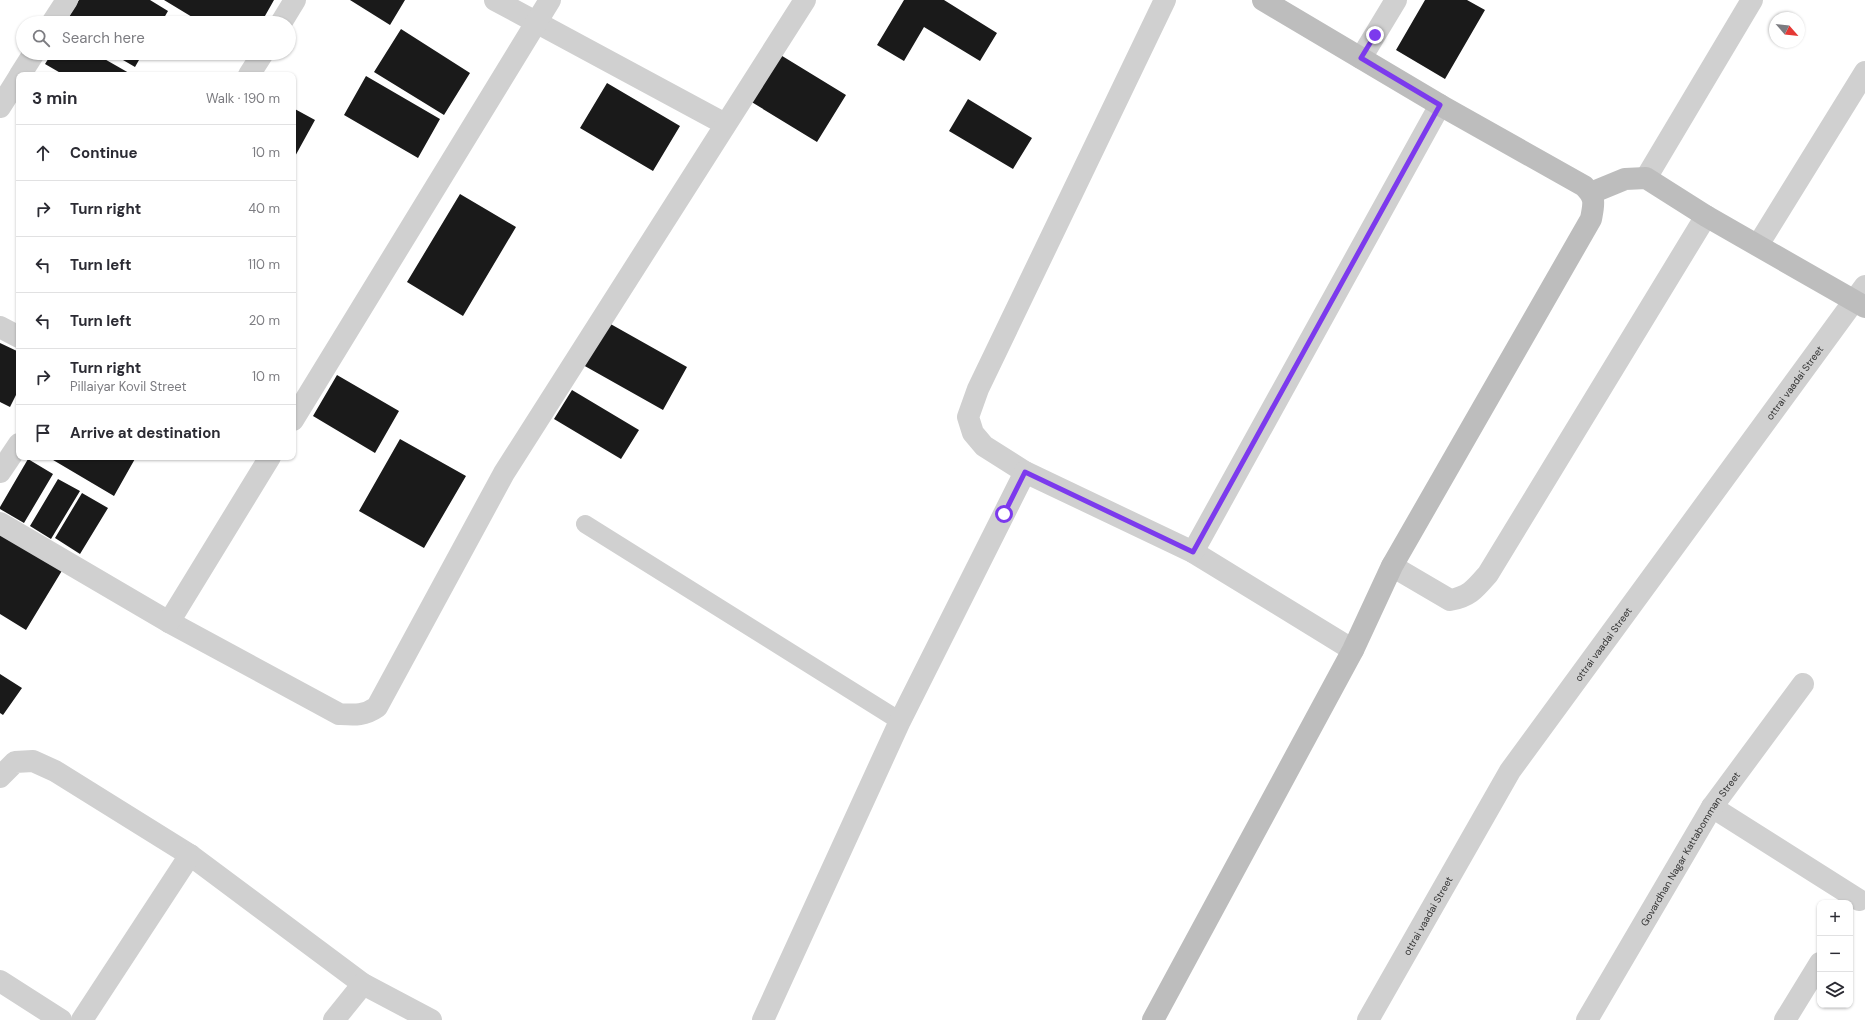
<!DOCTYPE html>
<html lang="en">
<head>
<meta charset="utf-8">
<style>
	body { margin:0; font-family:"DM Sans",sans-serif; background:#f2f2f3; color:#2b2b33 }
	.controls { position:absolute; right:12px; bottom:12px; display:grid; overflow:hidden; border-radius:8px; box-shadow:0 1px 3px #0004 }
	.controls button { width:36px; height:36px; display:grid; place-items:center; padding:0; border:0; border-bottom:1px solid #e1e1e2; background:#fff; color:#2b2b33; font:20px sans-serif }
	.compass { position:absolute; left:1769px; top:12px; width:36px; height:36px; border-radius:50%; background:#fff; box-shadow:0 1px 3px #0004; rotate:118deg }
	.stop { position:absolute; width:12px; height:12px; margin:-9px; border:3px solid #7c3aed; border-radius:50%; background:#fff }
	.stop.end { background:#7c3aed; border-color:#fff; box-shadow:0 1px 4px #0008 }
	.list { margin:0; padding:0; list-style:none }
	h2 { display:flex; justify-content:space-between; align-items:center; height:52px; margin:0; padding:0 16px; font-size:17px }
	h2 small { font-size:13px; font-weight:400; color:#7c7c81 }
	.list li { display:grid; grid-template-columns:26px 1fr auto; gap:12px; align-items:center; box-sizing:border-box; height:56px; padding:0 16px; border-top:1px solid #e1e1e2 }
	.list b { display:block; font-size:15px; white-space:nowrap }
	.list p { margin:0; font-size:13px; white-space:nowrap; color:#7c7c81 }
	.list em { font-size:13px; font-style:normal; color:#7c7c81 }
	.icon { flex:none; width:22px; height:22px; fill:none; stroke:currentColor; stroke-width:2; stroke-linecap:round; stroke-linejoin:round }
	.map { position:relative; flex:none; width:1865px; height:1020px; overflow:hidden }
	.search { position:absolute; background:#fff; box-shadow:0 1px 3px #0004; left:16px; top:16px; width:280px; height:44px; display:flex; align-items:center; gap:10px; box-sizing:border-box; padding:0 14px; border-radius:22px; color:#7c7c81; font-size:15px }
	.panel { position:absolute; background:#fff; box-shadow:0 1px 3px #0004; left:16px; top:72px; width:280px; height:388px; border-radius:8px }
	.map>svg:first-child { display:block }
	.building { fill:#1a1a1a }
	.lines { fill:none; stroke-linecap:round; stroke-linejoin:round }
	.lane { stroke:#d0d0d0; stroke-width:18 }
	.street { stroke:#d0d0d0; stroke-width:22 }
	.secondary { stroke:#bdbdbd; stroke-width:22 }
	.route { stroke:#7c3aed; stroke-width:5 }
	.labels { text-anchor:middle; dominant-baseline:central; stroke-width:4; stroke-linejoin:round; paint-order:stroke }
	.street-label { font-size:10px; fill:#333; stroke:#fff }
</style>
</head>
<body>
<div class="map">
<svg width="1865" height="1020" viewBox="0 0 1865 1020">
	<rect width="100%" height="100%" fill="#fff"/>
	<!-- building -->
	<path class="building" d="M79,0h71l18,11 -7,12h-96z
		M164,0h110l-13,23h-59z
		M350,0h55l-15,25z
		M904,0h40l53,33 -17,28 -56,-34 -20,34 -27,-16z
		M1425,0h42l18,10 -40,69 -49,-29z
		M401,29l69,44 -26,42 -70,-43z
		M774,51l72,44 -29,47 -72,-44z
		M52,53h42l35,20 -1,2h-64l-19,-11z
		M111,53h32l-8,14z
		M366,76l74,43 -22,39 -74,-43z
		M607,83l73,43 -27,45 -73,-43z
		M968,99l64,39 -19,31 -64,-38z
		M293,108l22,12 -22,40z
		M460,194l56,33 -53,89 -56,-34z
		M607,322l80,45 -24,43 -80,-45z
		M0,343l19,9v37l-9,18 -10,-5z
		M337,375l62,36 -24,42 -62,-37z
		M572,390l67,40 -18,29 -67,-40z
		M400,439l66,37 -42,72 -65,-37z
		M48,457h88l-22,39z
		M28,459l25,15 -29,49 -24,-14v-2z
		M58,479l22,12 -29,48 -21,-13z
		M82,493l26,15 -28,46 -25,-16z
		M0,530l63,39 -37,61 -26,-16z
		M0,674l22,14 -19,27 -3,-2z"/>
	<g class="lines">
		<!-- lane -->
		<path class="lane" d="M585,524l315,197"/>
		<!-- street -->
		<g class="street">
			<path d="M495,0l230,124"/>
			<path d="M1165,0l-187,389 -10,28 5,16 11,13 41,26 168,80 160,98"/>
			<path d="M52,23l15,-23"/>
			<path d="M281,23l14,-23"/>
			<path d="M1361,58l35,-58"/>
			<path d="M20,75l14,-22"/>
			<path d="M249,75l14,-22"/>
			<path d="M0,107l19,-30"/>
			<path d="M1646,178l106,-178"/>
			<path d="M1758,245l107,-173"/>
			<path d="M0,327l19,10"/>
			<path d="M293,420l257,-420"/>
			<path d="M0,472l19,-28"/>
			<path d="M0,523l169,99 170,92c16,1 25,2 38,-7l127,-234 301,-473"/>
			<path d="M1193,552l247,-447"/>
			<path d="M1392,566l58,34c19,-3 25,-11 38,-26l218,-358"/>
			<path d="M169,622l101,-165"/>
			<path d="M0,777l15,-15 18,-1 22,10 135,84 173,129 68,36"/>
			<path d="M1712,807l147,93"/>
			<path d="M0,981l61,39"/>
			<path d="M82,1020l108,-165"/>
			<path d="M334,1020l29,-36"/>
			<path d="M763,1020l137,-299 125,-249"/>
			<path id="s1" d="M1368,1020l142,-249 355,-485"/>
			<path id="s2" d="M1587,1020l125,-213 91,-123"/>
			<path d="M1785,1020l35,-57"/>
		</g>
		<!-- secondary -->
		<path class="secondary" d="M1591,193l34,-14 21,-1 60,38 159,91
			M1153,1020l200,-370 39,-84 199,-347c3,-16 5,-21 -7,-33l-144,-81 -177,-105"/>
	</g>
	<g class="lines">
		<!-- route -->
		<path class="route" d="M1004,514l21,-42 168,80 247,-447 -79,-47 14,-23"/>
	</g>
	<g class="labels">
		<!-- street labels -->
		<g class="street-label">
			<text stroke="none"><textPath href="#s1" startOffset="768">ottrai vaadai Street</textPath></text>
			<text stroke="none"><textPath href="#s1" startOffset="444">ottrai vaadai Street</textPath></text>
			<text stroke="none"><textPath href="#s2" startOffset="200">Govardhan Nagar Kattabomman Street</textPath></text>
			<text stroke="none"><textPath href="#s1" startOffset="120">ottrai vaadai Street</textPath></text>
		</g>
	</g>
</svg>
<div class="controls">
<button>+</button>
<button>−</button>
<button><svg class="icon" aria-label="layers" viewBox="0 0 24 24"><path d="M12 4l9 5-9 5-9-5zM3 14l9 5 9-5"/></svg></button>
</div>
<svg class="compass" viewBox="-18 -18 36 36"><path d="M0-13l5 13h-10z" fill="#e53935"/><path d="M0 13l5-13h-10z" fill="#7c7c81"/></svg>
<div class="stop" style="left:1004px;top:514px"></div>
<div class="stop end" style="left:1375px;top:35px"></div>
<div class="search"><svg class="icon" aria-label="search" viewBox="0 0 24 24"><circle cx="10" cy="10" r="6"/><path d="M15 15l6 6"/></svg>Search here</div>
<section class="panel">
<h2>3 min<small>Walk · 190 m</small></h2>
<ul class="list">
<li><svg class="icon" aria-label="ahead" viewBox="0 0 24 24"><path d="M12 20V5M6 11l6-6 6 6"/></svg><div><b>Continue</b></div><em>10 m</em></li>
<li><svg class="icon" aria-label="right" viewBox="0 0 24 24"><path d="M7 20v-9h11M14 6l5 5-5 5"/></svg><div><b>Turn right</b></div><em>40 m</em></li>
<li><svg class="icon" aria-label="left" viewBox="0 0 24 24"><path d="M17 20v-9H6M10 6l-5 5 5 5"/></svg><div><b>Turn left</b></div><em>110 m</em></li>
<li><svg class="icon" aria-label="left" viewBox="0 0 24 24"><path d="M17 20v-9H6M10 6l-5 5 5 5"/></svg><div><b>Turn left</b></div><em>20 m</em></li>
<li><svg class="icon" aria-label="right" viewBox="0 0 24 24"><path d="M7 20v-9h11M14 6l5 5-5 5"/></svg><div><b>Turn right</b><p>Pillaiyar Kovil Street</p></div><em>10 m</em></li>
<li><svg class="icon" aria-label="arrive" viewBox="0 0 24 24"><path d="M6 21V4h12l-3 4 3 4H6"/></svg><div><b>Arrive at destination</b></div></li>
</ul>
</section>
</div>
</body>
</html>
